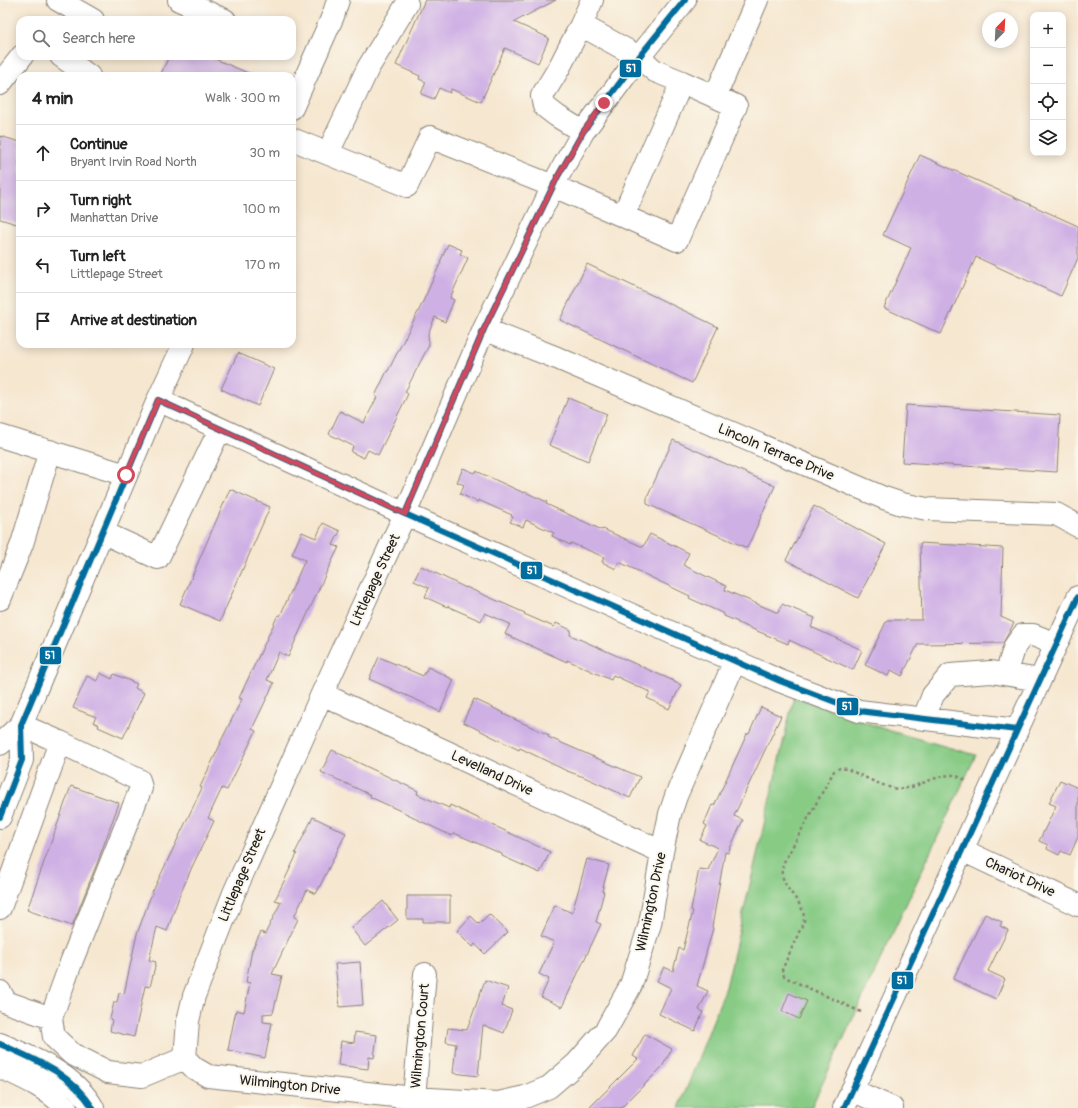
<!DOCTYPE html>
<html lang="en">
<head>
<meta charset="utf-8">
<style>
	body { margin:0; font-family:Pangolin,sans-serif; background:#f6f6f6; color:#222 }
	.controls { position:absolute; right:12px; top:12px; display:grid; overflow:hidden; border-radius:8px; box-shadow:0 2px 10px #0003 }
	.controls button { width:36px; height:36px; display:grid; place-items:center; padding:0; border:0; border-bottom:1px solid #e0e0e0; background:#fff; color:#222; font:20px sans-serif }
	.compass { position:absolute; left:982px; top:12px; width:36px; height:36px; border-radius:50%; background:#fff; box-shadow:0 2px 10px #0003; rotate:24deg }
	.stop { position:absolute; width:12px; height:12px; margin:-9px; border:3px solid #d1495b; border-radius:50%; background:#fff }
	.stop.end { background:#d1495b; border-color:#fff; box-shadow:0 1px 4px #0008 }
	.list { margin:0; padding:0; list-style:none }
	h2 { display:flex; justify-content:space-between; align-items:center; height:52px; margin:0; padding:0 16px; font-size:17px }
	h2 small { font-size:13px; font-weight:400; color:#767676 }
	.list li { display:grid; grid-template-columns:26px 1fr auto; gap:12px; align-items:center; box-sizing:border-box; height:56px; padding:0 16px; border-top:1px solid #e0e0e0 }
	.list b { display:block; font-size:15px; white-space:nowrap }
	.list p { margin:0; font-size:13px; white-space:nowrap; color:#767676 }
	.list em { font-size:13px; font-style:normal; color:#767676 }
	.icon { flex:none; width:22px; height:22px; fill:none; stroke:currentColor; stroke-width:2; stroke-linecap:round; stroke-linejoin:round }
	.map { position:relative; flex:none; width:1078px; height:1108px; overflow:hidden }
	.search { position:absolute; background:#fff; box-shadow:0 2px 10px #0003; left:16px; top:16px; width:280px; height:44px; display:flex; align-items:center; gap:10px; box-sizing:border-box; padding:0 14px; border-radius:12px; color:#767676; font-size:15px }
	.panel { position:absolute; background:#fff; box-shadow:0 2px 10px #0003; left:16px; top:72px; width:280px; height:276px; border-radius:12px }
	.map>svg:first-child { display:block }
	.green { fill:#87cb85; stroke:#527450 }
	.building { fill:#cfb0e5 }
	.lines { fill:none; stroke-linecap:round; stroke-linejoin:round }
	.minor-casing { stroke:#898276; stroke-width:24 }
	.major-casing { stroke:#898276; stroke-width:24 }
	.path { stroke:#898276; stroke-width:2.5; stroke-dasharray:3 3; stroke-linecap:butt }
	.minor { stroke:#fff; stroke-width:22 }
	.major { stroke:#fff; stroke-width:22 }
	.bus-1-casing { stroke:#fbf7ec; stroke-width:9 }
	.bus-1 { stroke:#006d9e; stroke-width:6 }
	.route { stroke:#d1495b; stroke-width:5 }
	.labels { text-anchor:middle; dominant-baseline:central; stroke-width:4; stroke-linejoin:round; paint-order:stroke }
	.street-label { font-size:14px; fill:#1c1c1c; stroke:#fbf7ec }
	.line-badge { stroke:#fbf7ec; stroke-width:1.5 }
	.badge-label { font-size:11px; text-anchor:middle; font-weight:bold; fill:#fff }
</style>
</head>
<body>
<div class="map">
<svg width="1078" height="1108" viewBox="0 0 1078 1108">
	<rect width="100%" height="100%" fill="#fbf7ec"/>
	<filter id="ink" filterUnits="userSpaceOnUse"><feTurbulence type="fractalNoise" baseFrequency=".025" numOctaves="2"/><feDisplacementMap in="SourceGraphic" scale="8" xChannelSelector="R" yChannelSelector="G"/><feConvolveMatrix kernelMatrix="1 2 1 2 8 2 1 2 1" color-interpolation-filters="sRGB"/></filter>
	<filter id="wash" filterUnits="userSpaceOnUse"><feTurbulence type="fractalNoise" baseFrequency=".012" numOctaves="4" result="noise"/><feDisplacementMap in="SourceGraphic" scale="16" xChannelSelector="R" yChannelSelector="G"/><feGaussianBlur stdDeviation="0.9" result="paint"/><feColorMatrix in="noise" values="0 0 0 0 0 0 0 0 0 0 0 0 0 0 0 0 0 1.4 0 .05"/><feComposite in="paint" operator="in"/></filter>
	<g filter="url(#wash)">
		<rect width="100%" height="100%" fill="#f6e7d0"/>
		<!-- green -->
		<path class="green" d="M794,696l93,34 89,25 -165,353h-132l47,-121z"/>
		<g id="blocks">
			<!-- building -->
			<path class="building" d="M425,0h131l-42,22 35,16 -11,25 -33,-15 -24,54 -30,-13 -1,4 -11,-5 -5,11 -13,-5 5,-12 -7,-3 1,-3 -24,-11z
				M169,56h39l47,20h-95z
				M0,136l20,6v83l-20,-6z
				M920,155l158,71v32l-17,38 -85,-39 -35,77 -57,-26 27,-60 -28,-13z
				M448,244l14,6 -2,4 8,4 -18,40 4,2 -9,22 -10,-5 -7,17 1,11 -24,47 3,2 -30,61 -10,-5 -4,8 -13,-6 2,-6 -24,-12 11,-23 24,12 13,-26 -2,-1 12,-25h1l32,-63 21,-46h-1z
				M587,264l131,63 -26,56 -132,-63z
				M238,353l36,16 -16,37 -37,-17z
				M568,398l39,16 -19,47 -39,-16z
				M906,405l154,10 -3,57 -155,-10z
				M673,440l102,46 -28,62 -100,-44v-6z
				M463,468l12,5 1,-2 48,22 1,-1 22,10 -1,2 56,26 1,-1 40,18 7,-13 39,19 -6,12 43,21 -1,4 53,23 4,-9 33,14 -4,9 51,23 -9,20 -64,-30 -1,4 -50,-21v-1l-14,-6v-2l-35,-16 1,-2 -71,-34 -3,7 -14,-7 2,-5 -33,-14 -1,2 -18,-9 2,-3 -28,-13 -3,7 -13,-5 3,-5 -2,-1 1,-1 -34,-15v2l-18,-8 4,-9 -7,-3z
				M230,489l40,18 -50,114 -40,-17z
				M814,506l72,38 -28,54 -72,-38z
				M323,523l17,8 -7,14 6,2 -12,24 -39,86 -9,-5 -12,28 7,3 -22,46 4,2 -29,59 -5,-2 -14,30 6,3 -22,46 -13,30 -12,34 -10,-4 -8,33 7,2 -6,25 -5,-1 -11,51 -24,-6 2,-11 -2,-1 4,-17h3l2,-9 5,1 13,-60 16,-44v1l49,-103 -2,-1 21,-44h-1l22,-44 -3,-1 39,-83 2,1 25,-56 -13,-6 10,-22 14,6z
				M920,543l83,5 -2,69 13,6 -11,20 -85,1 -16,32 -11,-6 -3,6 -23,-11 22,-45h35z
				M421,566l45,22v-1l59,26 -1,1 30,13 2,-4 15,7 -1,5 104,46v1l7,3 -12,24 -22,-11 3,-6 -37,-17 -2,5 -44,-20v2l-62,-28 5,-10 -25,-11 -4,8 -34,-15v1l-22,-10 4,-9 -15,-7z
				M379,657l44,19 5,-9 26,13 -14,32 -19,-10 -52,-23z
				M100,673l12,6 2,-5 23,10 -2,4 9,5 -21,45 -25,-11 1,-2 -6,-3 3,-5 -23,-9 14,-32 10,5z
				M474,699l30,14 -1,1 46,21 -1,2 92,40 -10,21 -46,-21 -17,-6 -47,-23 -1,2 -56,-28z
				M761,707l20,9 -47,100 9,4 -15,33 -3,-1 -13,75 1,1 -16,58 11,5 -9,19 4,2 -8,19 -36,-17 12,-26 -14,-7 7,-14 9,4 6,-23 4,2 10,-39 -2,-1 8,-41 9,1 10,-22 -18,-8 7,-14 -3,-2 8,-19 2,1 33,-72h2z
				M332,750l86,41 -1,3 32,14 1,-3 100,47 -10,21 -38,-17v-2l-48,-21 -2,3 -38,-18v-1l-44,-20 1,-2 -50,-23z
				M1060,780l18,8v49l-8,18 -9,-4 -2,4 -12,-6 1,-4 -9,-4 17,-35 -7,-3z
				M71,786l48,17 -21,58 -26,65 -45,-16z
				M313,817l33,16 -30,61 -9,-4 -13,27 4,2 -26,55 10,2 -9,37 -10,1v8l9,1 -7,35 -37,-8 8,-40 8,2 6,-29 -4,-1 6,-32 9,-18 4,2 16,-32 -6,-2 22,-46 -2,-1z
				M587,859l22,6 -7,26 2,1 -8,30 5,2 -5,11 -34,72 -21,-10 8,-18 -10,-5 15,-32 -13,-6 14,-31 17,8z
				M407,896h43v26h-27v-3h-16z
				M383,901l15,19 -33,26 -14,-18z
				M489,914l19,18 -23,22 -10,-10 -2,3 -16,-16 14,-15 8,8z
				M985,914l17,8 -2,4 8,4 -20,41 17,8 -9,20 -43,-20z
				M360,962l3,43 -23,2 -5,-43z
				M485,980l23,8 -6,18 10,4 -8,23 -21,-8 -5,51 -25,-3 3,-29 -10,-2 2,-14 19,2z
				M789,993l18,8 -8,18 -17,-8z
				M355,1032l22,3 -3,23 -5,-1 -1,12 -30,-4 3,-24 13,2z
				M645,1034l27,15 -10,18 -41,41h-32l49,-49 -5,-3z"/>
		</g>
	</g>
	<g filter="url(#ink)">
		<use href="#blocks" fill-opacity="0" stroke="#898276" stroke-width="1"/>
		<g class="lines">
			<!-- minor casing -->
			<g class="minor-casing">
				<path id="minor" d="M58,0l35,20
					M179,0l46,20
					M581,25l-22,43 -17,28 2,10 13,10 26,16
					M61,56l28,20
					M0,84l22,-28
					M715,97l42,-97
					M292,139l115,47 23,-49 123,49 70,30 59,-134 -27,-11 -16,-14 -58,-32 11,-25
					M328,153l40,-85 39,-64
					M623,216l54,24 59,-134 -54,-24
					M484,329l73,29 327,140 18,6 25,5 129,5 22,12
					M158,400l247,114 375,167 79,30 158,19
					M0,436l126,39
					M102,532l56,26 62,-129
					M0,599l22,-55 28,-93
					M1006,674l9,-28 8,-11h10l23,9
					M322,694l340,158
					M924,718l9,-23 17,-20 41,-3 49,8
					M21,725l39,17 79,38 2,8 -69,172 -21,58 3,19 18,17 36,18 34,4 43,-18
					M962,850l116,55
					M0,908l60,-166
					M0,992l6,10 45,16
					M185,1058l3,-37 6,-25 40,-103 88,-199 83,-180 79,-185 74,-153 25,-44 56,-75 46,-57
					M185,1058l9,10 14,8 206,22 84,5 27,-6 24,-10 28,-24 29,-33 25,-45 19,-61 12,-72 8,-38 6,-18 59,-135
					M852,1090l40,18
					M414,1098l11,-124
					M844,1108l234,-511"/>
			</g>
			<!-- major casing -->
			<g class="major-casing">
				<path id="major" d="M292,108l41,-92 5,-16
					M0,744l21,-19
					M0,817l22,-57 -1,-35 137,-325 26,-56
					M0,1044c34,15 74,30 93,64
					M0,1067c24,11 48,21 66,41"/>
			</g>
			<!-- path -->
			<path class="path" d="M861,1012l-72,-33 -5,-3 -2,-6 22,-49c1,-20 -19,-28 -22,-47 -1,-4 1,-8 2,-12l50,-91 6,-3 7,1c14,6 37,19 52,20 17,0 38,-15 54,-14 5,1 10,4 14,6"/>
			<!-- minor -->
			<use href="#minor" class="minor"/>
			<!-- major -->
			<use href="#major" class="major"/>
			<!-- bus-1 casing -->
			<g class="bus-1-casing">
				<path id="bus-1" d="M405,514l79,-185 74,-153 25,-44 56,-75 46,-57
					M0,817l22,-57 -1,-35 137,-325 247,114 375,167 79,30 158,19
					M0,1044c38,17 69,28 93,64
					M844,1108l234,-511"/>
			</g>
			<!-- bus-1 -->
			<use href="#bus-1" class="bus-1"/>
		</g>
	</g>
	<g class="lines" filter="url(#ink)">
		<!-- route -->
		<path class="route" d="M126,475l32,-75 247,114 79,-185 74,-153 25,-44 21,-29"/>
	</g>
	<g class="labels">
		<!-- street labels -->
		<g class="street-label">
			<text transform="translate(776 452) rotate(23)">Lincoln Terrace Drive</text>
			<text transform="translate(375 580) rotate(-65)">Littlepage Street</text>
			<text transform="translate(492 773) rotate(25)">Levelland Drive</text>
			<text transform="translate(242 875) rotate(-67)">Littlepage Street</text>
			<text transform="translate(1020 877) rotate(25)">Chariot Drive</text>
			<text transform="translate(651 902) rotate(-78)">Wilmington Drive</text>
			<text transform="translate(420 1036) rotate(-85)">Wilmington Court</text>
			<text transform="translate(290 1085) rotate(6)">Wilmington Drive</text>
		</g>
	</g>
	<g class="line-badge">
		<rect x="619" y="59" width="23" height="19" rx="4" fill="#006d9e"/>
		<rect x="520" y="561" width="23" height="19" rx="4" fill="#006d9e"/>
		<rect x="39" y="646" width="23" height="19" rx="4" fill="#006d9e"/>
		<rect x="836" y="697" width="23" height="19" rx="4" fill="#006d9e"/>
		<rect x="891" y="971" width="23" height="19" rx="4" fill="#006d9e"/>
	</g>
	<g class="badge-label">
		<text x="631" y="72">51</text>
		<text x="532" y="574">51</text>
		<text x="50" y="659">51</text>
		<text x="847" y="710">51</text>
		<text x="902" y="984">51</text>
	</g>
</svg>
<div class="controls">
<button>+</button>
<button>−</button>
<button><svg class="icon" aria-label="locate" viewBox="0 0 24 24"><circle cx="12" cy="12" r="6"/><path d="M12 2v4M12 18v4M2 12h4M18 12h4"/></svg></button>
<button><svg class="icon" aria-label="layers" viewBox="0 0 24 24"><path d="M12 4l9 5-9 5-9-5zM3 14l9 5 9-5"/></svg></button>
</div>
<svg class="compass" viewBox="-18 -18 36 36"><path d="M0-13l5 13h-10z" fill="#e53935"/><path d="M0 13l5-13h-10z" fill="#767676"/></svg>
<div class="stop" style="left:126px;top:475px"></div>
<div class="stop end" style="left:604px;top:103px"></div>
<div class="search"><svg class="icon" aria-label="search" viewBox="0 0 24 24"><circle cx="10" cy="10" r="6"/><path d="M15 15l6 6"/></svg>Search here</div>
<section class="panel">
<h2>4 min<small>Walk · 300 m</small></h2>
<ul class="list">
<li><svg class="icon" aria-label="ahead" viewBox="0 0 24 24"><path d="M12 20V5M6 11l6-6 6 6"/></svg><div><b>Continue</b><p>Bryant Irvin Road North</p></div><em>30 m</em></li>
<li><svg class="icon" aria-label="right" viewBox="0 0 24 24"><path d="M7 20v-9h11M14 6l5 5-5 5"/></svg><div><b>Turn right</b><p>Manhattan Drive</p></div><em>100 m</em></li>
<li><svg class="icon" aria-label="left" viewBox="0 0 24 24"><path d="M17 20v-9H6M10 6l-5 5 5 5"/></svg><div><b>Turn left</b><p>Littlepage Street</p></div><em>170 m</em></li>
<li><svg class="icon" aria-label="arrive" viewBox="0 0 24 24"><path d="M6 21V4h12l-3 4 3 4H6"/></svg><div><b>Arrive at destination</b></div></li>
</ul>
</section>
</div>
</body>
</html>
